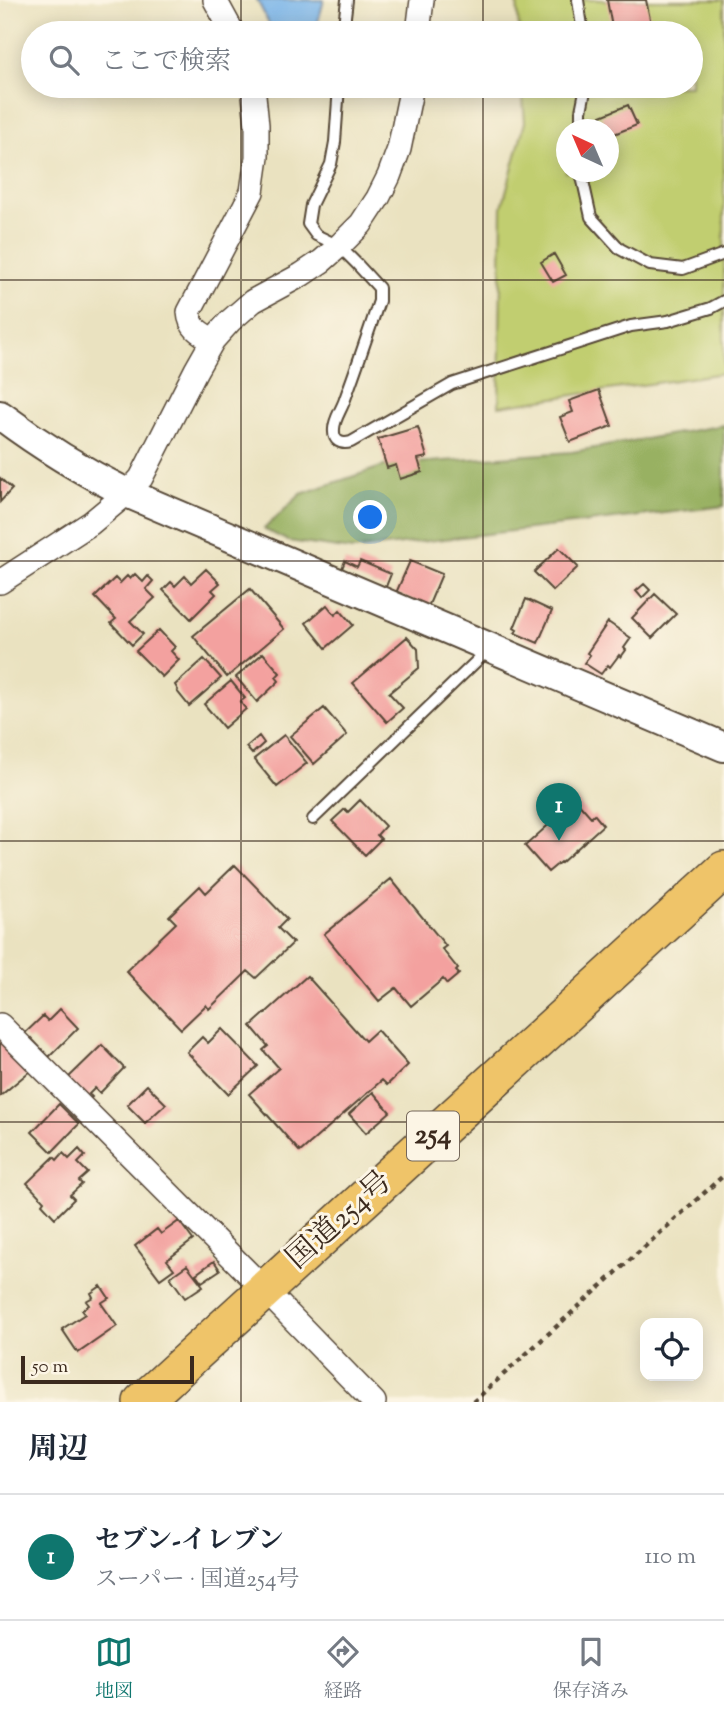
<!DOCTYPE html>
<html lang="ja">
<head>
<meta charset="utf-8">
<style>
	body { margin:0; font-family:"Sorts Mill Goudy","Noto Serif JP",serif; background:#f2f2f3; color:#1f2937 }
	.controls { position:absolute; right:21px; bottom:21px; display:grid; overflow:hidden; border-radius:14px; box-shadow:0 4px 18px #0003 }
	.controls button { width:63px; height:63px; display:grid; place-items:center; padding:0; border:0; border-bottom:2px solid #e0e1e3; background:#fff; color:#1f2937; font:35px sans-serif }
	.compass { position:absolute; left:556px; top:119px; width:63px; height:63px; border-radius:50%; background:#fff; box-shadow:0 4px 18px #0003; rotate:316deg }
	.scale { position:absolute; left:21px; bottom:18px; width:173px; box-sizing:border-box; padding-left:7px; border:4px solid #3b2a1e; border-top:0; font-size:19px; line-height:24px; white-space:nowrap; color:#3b2a1e; -webkit-text-stroke:5px #fcf5e5; paint-order:stroke }
	.you { position:absolute; left:371px; top:518px; width:24px; height:24px; margin:-18px; border:5px solid #fff; border-radius:50%; background:#1a73e8; box-shadow:0 0 0 10px #1a73e833 }
	.badge { display:grid; place-items:center; width:46px; height:46px; border-radius:50%; background:#0f766e; color:#fff; font-size:23px; font-weight:700 }
	.pin { position:absolute; translate:-50% -58px; filter:drop-shadow(0 2px 4px #0008) }
	.pin::after { content:''; position:absolute; top:37px; width:24px; height:21px; background:inherit; clip-path:polygon(0 0,100% 0,50% 100%) }
	.list { margin:0; padding:0; list-style:none }
	h2 { display:flex; justify-content:space-between; align-items:center; height:91px; margin:0; padding:0 28px; font-size:30px }
	h2 small { font-size:23px; font-weight:400; color:#747a83 }
	.list li { display:grid; grid-template-columns:46px 1fr auto; gap:21px; align-items:center; box-sizing:border-box; height:126px; padding:0 28px; border-top:2px solid #e0e1e3 }
	.list b { display:block; font-size:26px; white-space:nowrap }
	.list p { margin:0; font-size:23px; white-space:nowrap; color:#747a83 }
	.list em { font-size:23px; font-style:normal; color:#747a83 }
	.icon { flex:none; width:38px; height:38px; fill:none; stroke:currentColor; stroke-width:2; stroke-linecap:round; stroke-linejoin:round }
	.map { position:relative; flex:none; width:724px; height:1402px; overflow:hidden }
	.search { position:absolute; background:#fff; box-shadow:0 4px 18px #0003; left:21px; right:21px; top:21px; height:77px; display:flex; align-items:center; gap:18px; box-sizing:border-box; padding:0 24px; border-radius:38px; color:#747a83; font-size:26px }
	.sheet { height:217px; background:#fff }
	nav { display:flex; justify-content:space-around; align-items:center; box-sizing:border-box; height:98px; border-top:2px solid #e0e1e3; background:#fff; font-size:19px; color:#747a83 }
	nav a { display:grid; justify-items:center; gap:4px }
	nav .on { color:#0f766e }
	.map>svg:first-child { display:block }
	.green { fill:#c1ce6f; stroke:#7e7c46; stroke-width:2; fill-rule:evenodd }
	.forest { fill:#98b162; stroke:#6a6e40; stroke-width:2 }
	.water { fill:#77b3e9; stroke:#596e84; stroke-width:2 }
	.building { fill:#f3a19f }
	.lines { fill:none; stroke-linecap:round; stroke-linejoin:round }
	.service-casing { stroke:#554636; stroke-width:14 }
	.minor-casing { stroke:#554636; stroke-width:26 }
	.tertiary-casing { stroke:#554636; stroke-width:32 }
	.trunk-casing { stroke:#554636; stroke-width:40 }
	.path { stroke:#554636; stroke-width:4.5; stroke-dasharray:5 5; stroke-linecap:butt }
	.service { stroke:#fff; stroke-width:10 }
	.minor { stroke:#fff; stroke-width:23 }
	.tertiary { stroke:#fff; stroke-width:28 }
	.trunk { stroke:#efc469; stroke-width:37 }
	.grid { fill:none; stroke:#3b2a1e; stroke-width:2; stroke-opacity:0.55 }
	.labels { text-anchor:middle; dominant-baseline:central; stroke-width:6; stroke-linejoin:round; paint-order:stroke }
	.shield { fill:#fcf5e5; stroke:#75675a; stroke-width:2 }
	.shield-label { font-size:28px; font-weight:bold; fill:#3b2a1e }
	.street-label { font-size:30px; fill:#3b2a1e; stroke:#fcf5e5 }
</style>
</head>
<body>
<div class="map">
<svg width="724" height="1402" viewBox="0 0 724 1402">
	<rect width="100%" height="100%" fill="#fcf5e5"/>
	<filter id="ink" filterUnits="userSpaceOnUse"><feTurbulence type="fractalNoise" baseFrequency=".0143" numOctaves="2"/><feDisplacementMap in="SourceGraphic" scale="14" xChannelSelector="R" yChannelSelector="G"/><feConvolveMatrix kernelMatrix="1 2 1 2 8 2 1 2 1" color-interpolation-filters="sRGB"/></filter>
	<filter id="wash" filterUnits="userSpaceOnUse"><feTurbulence type="fractalNoise" baseFrequency=".00686" numOctaves="4" result="noise"/><feDisplacementMap in="SourceGraphic" scale="28" xChannelSelector="R" yChannelSelector="G"/><feGaussianBlur stdDeviation="1.57" result="paint"/><feColorMatrix in="noise" values="0 0 0 0 0 0 0 0 0 0 0 0 0 0 0 0 0 1.4 0 .05"/><feComposite in="paint" operator="in"/></filter>
	<g filter="url(#wash)">
		<rect width="100%" height="100%" fill="#eae2c0"/>
		<!-- green -->
		<path class="green" d="M517,0h207v373l-225,33 3,-199 23,-85 -3,-36h169v-53h-172zM566,130h42v42h-42z"/>
		<!-- forest -->
		<path class="forest" d="M724,425v81l-372,44 -64,-9 -24,-12 37,-35 86,-29 185,-13z"/>
		<!-- water -->
		<path class="water" d="M257,0h67l-9,33h-41z"/>
		<g id="blocks">
			<!-- building -->
			<path class="building" d="M607,0h39l7,33h-40z
				M628,105l9,20 -28,11 -1,-6h-1l-6,-14z
				M554,254l12,21 -13,7 -12,-20z
				M599,390l13,36 -42,16 -10,-25 13,-5 -4,-11z
				M418,427l9,30 -9,2 4,13 -22,7 -4,-14 -9,3 -9,-29z
				M0,478l12,11 -12,13z
				M559,548l19,19 -25,24 -19,-19z
				M345,561l12,6 3,-6 31,13 -6,15 -44,-18z
				M410,561l32,13 -14,33 -32,-14z
				M206,569l14,14 -8,7 4,4 -25,25 -28,-29 8,-8 4,4 10,-10 6,7z
				M135,574l8,8 5,-6 5,5 -7,8 9,9 -25,23 13,13 -11,11 -21,-22 5,-4 -21,-22 20,-19 5,5 7,-7 3,3z
				M644,584l6,6 -8,8 -6,-7z
				M250,589l34,40 -57,48 -34,-41z
				M655,594l21,20 -24,24 -20,-20z
				M526,599l26,12 -14,32 -23,-10 2,-3 -3,-2z
				M327,605l8,10 5,-5 13,15 -27,23 -20,-25z
				M608,622l23,16 -7,10 2,2 -5,7 -2,-2 -9,12 -2,-2 -7,9 -17,-11 6,-8 -3,-2z
				M159,630l16,17 -4,4 8,9 -17,17 -26,-26z
				M407,637l11,12 1,19 -30,25 14,15 -16,14 -34,-39z
				M263,653l17,20 -4,4 3,4 -22,21 -21,-25z
				M204,659l17,19 -32,28 -12,-15 1,-1 -3,-5z
				M231,681l14,17 -5,4 6,7 -22,19 -20,-24z
				M324,708l23,27 -33,29 -24,-28z
				M284,735l23,28 -30,24 -23,-28z
				M259,736l5,7 -12,11 -6,-7z
				M360,800l25,26 -8,9 4,4 -16,16 -33,-34 13,-12 3,3z
				M576,800l15,17 3,-3 9,11 -42,38 -1,-1 -12,10 -23,-26z
				M235,865l52,54 -9,9 15,15 -37,35 -8,-7 -39,38 -3,-4 -25,24 -55,-58 50,-48 -7,-7 31,-30 6,7z
				M391,879l55,67 -4,3 16,20 -2,2 3,3 -12,10 -4,-5 -32,27 -15,-18 -17,13 -55,-67z
				M307,976l58,65 12,-11 31,35 -21,20 -5,-5 -82,72 -51,-58 30,-26 -16,-18 5,-4 -17,-20z
				M60,1009l18,19 -29,29 -18,-19 -3,3 -5,-6 20,-19 5,5z
				M222,1029l36,37 -30,28 -41,-42 15,-15 6,6z
				M0,1040l30,31 -30,25z
				M102,1045l22,23 -24,25 -5,-5 -6,6 3,3 -5,5 -21,-22z
				M147,1085l19,19 -21,19 -18,-18z
				M373,1092l17,20 -24,21 -17,-19z
				M59,1104l20,20 -27,28 -20,-20z
				M79,1149l6,7 -7,7 10,10 -9,8 3,3 -12,11 4,4 -19,19 -13,-14 2,-3 -17,-18 27,-26 3,3 6,-7 6,6z
				M179,1221l14,19 -26,20 7,9 -14,10 -25,-33 22,-17 4,5z
				M214,1261l6,9 -18,12 -6,-8z
				M187,1265l16,21 -18,12 -15,-21z
				M101,1286l8,12 -8,5 16,23 -39,27 -16,-24 23,-15 -3,-4 7,-5 -3,-4 7,-4 -2,-4z"/>
		</g>
	</g>
	<g filter="url(#ink)">
		<use href="#blocks" fill-opacity="0" stroke="#554636" stroke-width="2"/>
		<g class="lines">
			<!-- service casing -->
			<g class="service-casing">
				<path id="service" d="M578,0l5,33
					M343,33l4,-33
					M339,86l-4,56 -4,22 -20,41 -3,19 8,11 23,11 18,18 22,24v13c-11,33 -22,65 -34,98 -3,10 -11,20 -11,30 -1,12 7,16 17,13l101,-58 179,-58 37,-5 43,-13 13,-7
					M581,130v-19l5,-25
					M581,172l10,45 29,32 30,16 33,4 41,-15
					M313,819l176,-170"/>
			</g>
			<!-- minor casing -->
			<g class="minor-casing">
				<path id="minor" d="M215,0l18,33
					M418,33l4,-33
					M213,340c-13,-7 -23,-12 -24,-28l63,-120 5,-35v-32l-4,-39
					M0,582l91,-59 36,-30 14,-15 55,-108 17,-30 17,-19 23,-20 48,-26 21,-14 17,-15 22,-22 17,-26 11,-22 10,-27 13,-63
					M0,1025l265,265 109,112"/>
			</g>
			<!-- tertiary casing -->
			<g class="tertiary-casing">
				<path id="tertiary" d="M0,415c40,30 82,56 127,78l597,254"/>
			</g>
			<!-- trunk casing -->
			<g class="trunk-casing">
				<path id="trunk" d="M142,1402l582,-532"/>
			</g>
			<!-- path -->
			<path class="path" d="M473,1402l251,-227"/>
			<!-- service -->
			<use href="#service" class="service"/>
			<!-- minor -->
			<use href="#minor" class="minor"/>
			<!-- tertiary -->
			<use href="#tertiary" class="tertiary"/>
			<!-- trunk -->
			<use href="#trunk" class="trunk"/>
		</g>
	</g>
	<!-- grid -->
	<path class="grid" d="M241,0v33M483,0v33M241,86v1316M483,86v1316M0,280h724M0,561h724M0,841h724M0,1122h724"/>
	<g class="labels">
		<!-- shield labels -->
		<rect class="shield" x="407" y="1111.5" width="52" height="49" rx="5"/>
		<g class="shield-label">
			<text x="433" y="1136">254</text>
		</g>
		<!-- street labels -->
		<g class="street-label">
			<text transform="translate(340 1221) rotate(-42)">国道254号</text>
		</g>
	</g>
</svg>
<div class="controls">
<button><svg class="icon" aria-label="locate" viewBox="0 0 24 24"><circle cx="12" cy="12" r="6"/><path d="M12 2v4M12 18v4M2 12h4M18 12h4"/></svg></button>
</div>
<svg class="compass" viewBox="-18 -18 36 36"><path d="M0-13l5 13h-10z" fill="#e53935"/><path d="M0 13l5-13h-10z" fill="#747a83"/></svg>
<div class="scale">50 m</div>
<div class="you"></div>
<div class="pin badge" style="left:559px;top:841px">1</div>
<div class="search"><svg class="icon" aria-label="search" viewBox="0 0 24 24"><circle cx="10" cy="10" r="6"/><path d="M15 15l6 6"/></svg>ここで検索</div>
</div>
<section class="sheet">
<h2>周辺<small></small></h2>
<ul class="list">
<li><span class="badge">1</span><div><b>セブン-イレブン</b><p>スーパー · 国道254号</p></div><em>110 m</em></li>
</ul>
</section>
<nav>
<a class="on"><svg class="icon" aria-label="map" viewBox="0 0 24 24"><path d="M3 6l6-2 6 2 6-2v14l-6 2-6-2-6 2zM9 4v14M15 6v14"/></svg>地図</a>
<a><svg class="icon" aria-label="directions" viewBox="0 0 24 24"><path d="M12 3l9 9-9 9-9-9zM9 14v-3h6M13 9l2 2-2 2"/></svg>経路</a>
<a><svg class="icon" aria-label="saved" viewBox="0 0 24 24"><path d="M7 4h10v16l-5-4-5 4z"/></svg>保存済み</a>
</nav>
</body>
</html>
